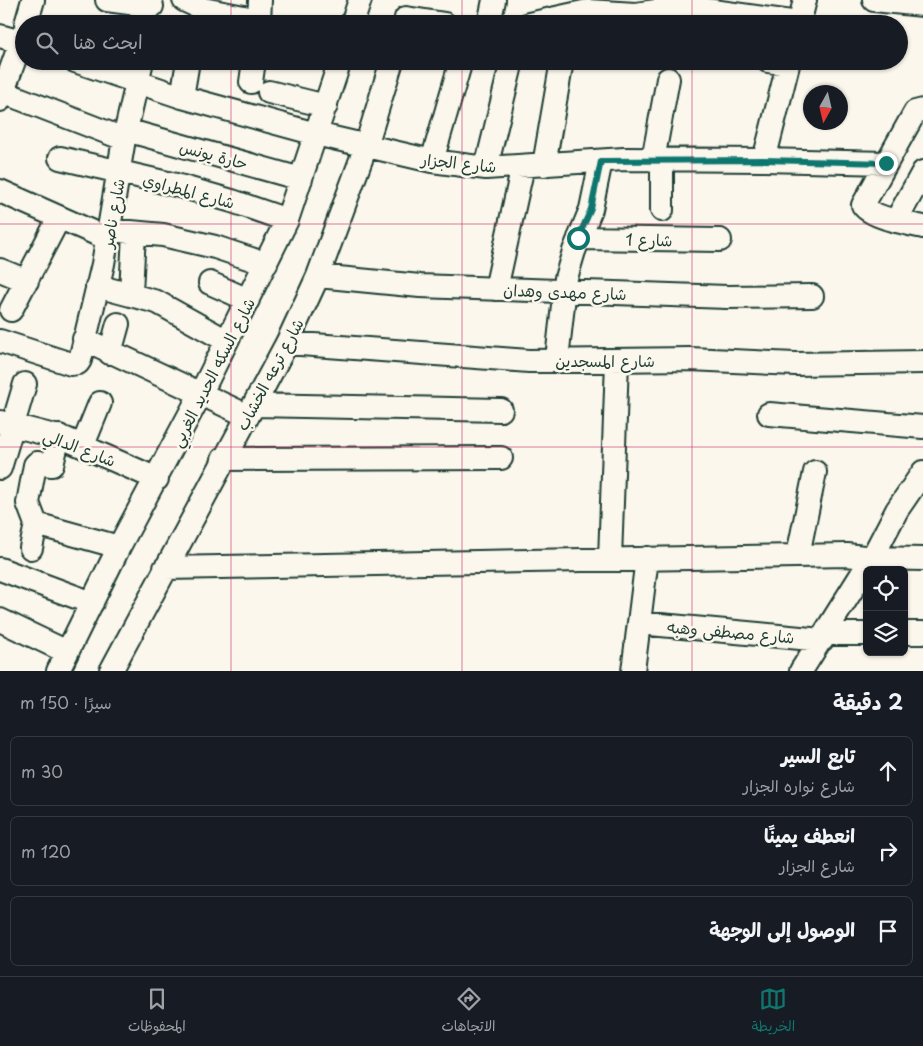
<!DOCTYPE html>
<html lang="ar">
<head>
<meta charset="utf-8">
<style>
	body { margin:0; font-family:"Playpen Sans","Playpen Sans Arabic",sans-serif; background:#242831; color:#f1f3f6; direction:rtl }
	.controls { position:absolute; right:15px; bottom:15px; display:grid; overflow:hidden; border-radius:8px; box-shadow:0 1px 4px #0004 }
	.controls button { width:45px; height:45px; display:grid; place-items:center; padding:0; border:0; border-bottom:1px solid #363941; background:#171b24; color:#f1f3f6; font:25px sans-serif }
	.compass { position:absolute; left:803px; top:85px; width:45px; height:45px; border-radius:50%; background:#171b24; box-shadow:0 1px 4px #0004; rotate:188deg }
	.stop { position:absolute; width:15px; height:15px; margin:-11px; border:4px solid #0f766e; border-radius:50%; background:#fff }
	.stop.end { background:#0f766e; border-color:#fff; box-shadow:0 1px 5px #0008 }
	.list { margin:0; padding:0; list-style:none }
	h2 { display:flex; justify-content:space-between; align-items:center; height:65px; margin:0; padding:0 20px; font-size:21px }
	h2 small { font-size:16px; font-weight:400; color:#9ea1a6 }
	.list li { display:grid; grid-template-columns:32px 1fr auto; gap:15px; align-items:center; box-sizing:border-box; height:70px; margin:0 10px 10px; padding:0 10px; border:1px solid #363941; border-radius:8px }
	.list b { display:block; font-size:19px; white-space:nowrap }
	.list p { margin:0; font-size:16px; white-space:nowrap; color:#9ea1a6 }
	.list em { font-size:16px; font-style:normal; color:#9ea1a6 }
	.icon { flex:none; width:28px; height:28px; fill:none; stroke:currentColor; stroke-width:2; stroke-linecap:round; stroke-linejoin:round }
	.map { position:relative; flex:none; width:923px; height:671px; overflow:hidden; direction:ltr }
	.search { position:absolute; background:#171b24; box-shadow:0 1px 4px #0004; left:15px; right:15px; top:15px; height:55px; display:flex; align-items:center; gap:12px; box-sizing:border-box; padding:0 18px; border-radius:28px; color:#9ea1a6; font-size:19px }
	.sheet { height:305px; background:#171b24 }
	nav { display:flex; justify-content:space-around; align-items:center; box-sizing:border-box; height:70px; border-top:1px solid #363941; background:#171b24; font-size:14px; color:#9ea1a6 }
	nav a { display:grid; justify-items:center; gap:2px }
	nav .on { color:#0f766e }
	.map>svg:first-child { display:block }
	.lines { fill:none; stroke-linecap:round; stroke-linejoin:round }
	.minor-casing { stroke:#1f3d34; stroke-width:26 }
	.minor { stroke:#fbf7ec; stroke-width:22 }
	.route { stroke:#0f766e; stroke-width:6 }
	.grid { fill:none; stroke:#c2185b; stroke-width:1; stroke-opacity:0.55 }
	.labels { text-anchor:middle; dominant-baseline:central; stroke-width:5; stroke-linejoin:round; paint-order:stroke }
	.street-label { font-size:16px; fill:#1f3d34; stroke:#fbf7ec }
</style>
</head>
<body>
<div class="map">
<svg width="923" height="671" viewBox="0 0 923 671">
	<rect width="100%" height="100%" fill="#fbf7ec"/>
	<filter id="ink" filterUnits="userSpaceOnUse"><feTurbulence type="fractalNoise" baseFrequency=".02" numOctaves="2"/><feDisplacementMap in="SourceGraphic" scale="10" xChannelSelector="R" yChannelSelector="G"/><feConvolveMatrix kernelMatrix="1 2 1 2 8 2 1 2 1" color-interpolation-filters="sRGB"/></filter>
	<g filter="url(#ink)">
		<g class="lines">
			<!-- minor casing -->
			<g class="minor-casing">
				<path id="minor" d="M107,0l45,6
					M184,0l19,9 56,11
					M874,0l49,5
					M406,18l39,6
					M26,24l7,-24
					M259,24l1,-24
					M352,24l8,-24
					M489,24l5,-24
					M529,24l59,-13 47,3 49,-7 115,16
					M799,24l6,-24
					M0,36l24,7
					M75,61l107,36 134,37 116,27 54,7 138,-9 140,1 122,3
					M768,61l20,3
					M251,82l3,-21
					M0,91l124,48
					M269,92l57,14
					M182,97l6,-36
					M0,100l24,-67
					M923,110l-8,2 -52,93c7,12 46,19 60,22
					M126,130l175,49
					M60,158l116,27 56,16 55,19
					M653,160l15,-81
					M662,160v50
					M764,160l25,-99
					M432,161l29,-100
					M544,165l18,-104
					M486,168l26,-107
					M0,191l108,48
					M896,221l27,-49
					M109,230l54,5 52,12 51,17
					M579,238l141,2
					M0,270l27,11
					M318,276l102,10 307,11 85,-1
					M210,283l38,17
					M97,286l60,16 70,39
					M496,289l27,-123
					M131,293l3,-60
					M11,310l48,-92
					M84,339l164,77
					M0,341l71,23 7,-1 2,-3 23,-96 21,-125 18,-78
					M287,343l242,18 161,-2 105,5 128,-2
					M110,353l8,-29
					M557,359l9,-81 8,-27 17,-42 10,-48
					M255,405l246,5
					M769,414l154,13
					M0,422l66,17 91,40
					M83,445l17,-42
					M223,459l278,-1
					M0,468l25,-84
					M36,524l83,23
					M31,548l5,-24 -8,-21 7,-38 2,-2 15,2 7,-29
					M798,555l17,-83
					M610,559l7,-198
					M165,568l682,-13 25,3 51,1
					M0,569l92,34
					M0,620l67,32
					M639,623l183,17
					M904,633h19
					M825,634h42
					M58,671l61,-124 81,-152 87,-175 53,-159
					M111,671l176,-328 31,-67 48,-130 26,-85
					M633,671l14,-113
					M801,671l71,-113 25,-48 26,-38"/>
			</g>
			<!-- minor -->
			<use href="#minor" class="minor"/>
		</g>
	</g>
	<g class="lines" filter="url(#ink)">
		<!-- route -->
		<path class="route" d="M578,238l13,-29 10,-48 163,-1 122,3"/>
	</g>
	<!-- grid -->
	<path class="grid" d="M231,0v24M462,0v24M692,0v24M231,61v610M462,61v610M692,61v610M0,224h923M0,447h923"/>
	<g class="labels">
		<!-- street labels -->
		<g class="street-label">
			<text transform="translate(214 154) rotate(15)">حارة يونس</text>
			<text transform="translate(459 162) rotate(6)">شارع الجزار</text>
			<text transform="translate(189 190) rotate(15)">شارع المطراوي</text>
			<text transform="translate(112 213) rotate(-80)">شارع ناصر</text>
			<text transform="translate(649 239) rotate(1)">شارع 1</text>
			<text transform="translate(565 291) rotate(2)">شارع مهدى وهدان</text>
			<text x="605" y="360">شارع المسجدين</text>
			<text transform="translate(212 372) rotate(-63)">شارع السكه الحديد الغربي</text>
			<text transform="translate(269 374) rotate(-62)">شارع ترعه الخشاب</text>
			<text transform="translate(80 447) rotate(21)">شارع الدالي</text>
			<text transform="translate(731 631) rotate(5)">شارع مصطفى وهبه</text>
		</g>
	</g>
</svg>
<div class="controls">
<button><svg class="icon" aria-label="locate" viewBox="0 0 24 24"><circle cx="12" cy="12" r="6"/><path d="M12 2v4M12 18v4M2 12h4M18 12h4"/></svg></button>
<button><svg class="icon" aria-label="layers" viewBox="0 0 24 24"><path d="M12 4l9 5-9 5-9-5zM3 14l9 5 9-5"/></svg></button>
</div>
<svg class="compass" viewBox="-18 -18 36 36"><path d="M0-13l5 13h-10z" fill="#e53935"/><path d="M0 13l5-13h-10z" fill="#9ea1a6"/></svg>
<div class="stop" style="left:578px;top:238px"></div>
<div class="stop end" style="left:886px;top:163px"></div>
<div class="search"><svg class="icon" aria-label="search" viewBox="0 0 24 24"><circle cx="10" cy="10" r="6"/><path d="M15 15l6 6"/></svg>ابحث هنا</div>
</div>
<section class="sheet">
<h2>2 دقيقة<small>سيرًا · 150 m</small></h2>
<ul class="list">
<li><svg class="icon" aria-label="ahead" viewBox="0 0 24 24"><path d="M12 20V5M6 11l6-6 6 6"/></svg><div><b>تابع السير</b><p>شارع نواره الجزار</p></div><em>30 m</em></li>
<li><svg class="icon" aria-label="right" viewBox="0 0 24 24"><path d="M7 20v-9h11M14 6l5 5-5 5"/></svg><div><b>انعطف يمينًا</b><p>شارع الجزار</p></div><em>120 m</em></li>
<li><svg class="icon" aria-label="arrive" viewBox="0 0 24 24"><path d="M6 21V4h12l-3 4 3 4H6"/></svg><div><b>الوصول إلى الوجهة</b></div></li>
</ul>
</section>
<nav>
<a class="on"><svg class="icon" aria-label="map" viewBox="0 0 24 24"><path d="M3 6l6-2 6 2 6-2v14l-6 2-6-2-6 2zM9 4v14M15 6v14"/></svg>الخريطة</a>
<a><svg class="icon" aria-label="directions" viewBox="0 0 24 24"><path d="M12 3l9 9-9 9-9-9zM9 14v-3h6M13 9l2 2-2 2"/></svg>الاتجاهات</a>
<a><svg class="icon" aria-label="saved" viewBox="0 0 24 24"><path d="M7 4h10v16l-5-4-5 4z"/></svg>المحفوظات</a>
</nav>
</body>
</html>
